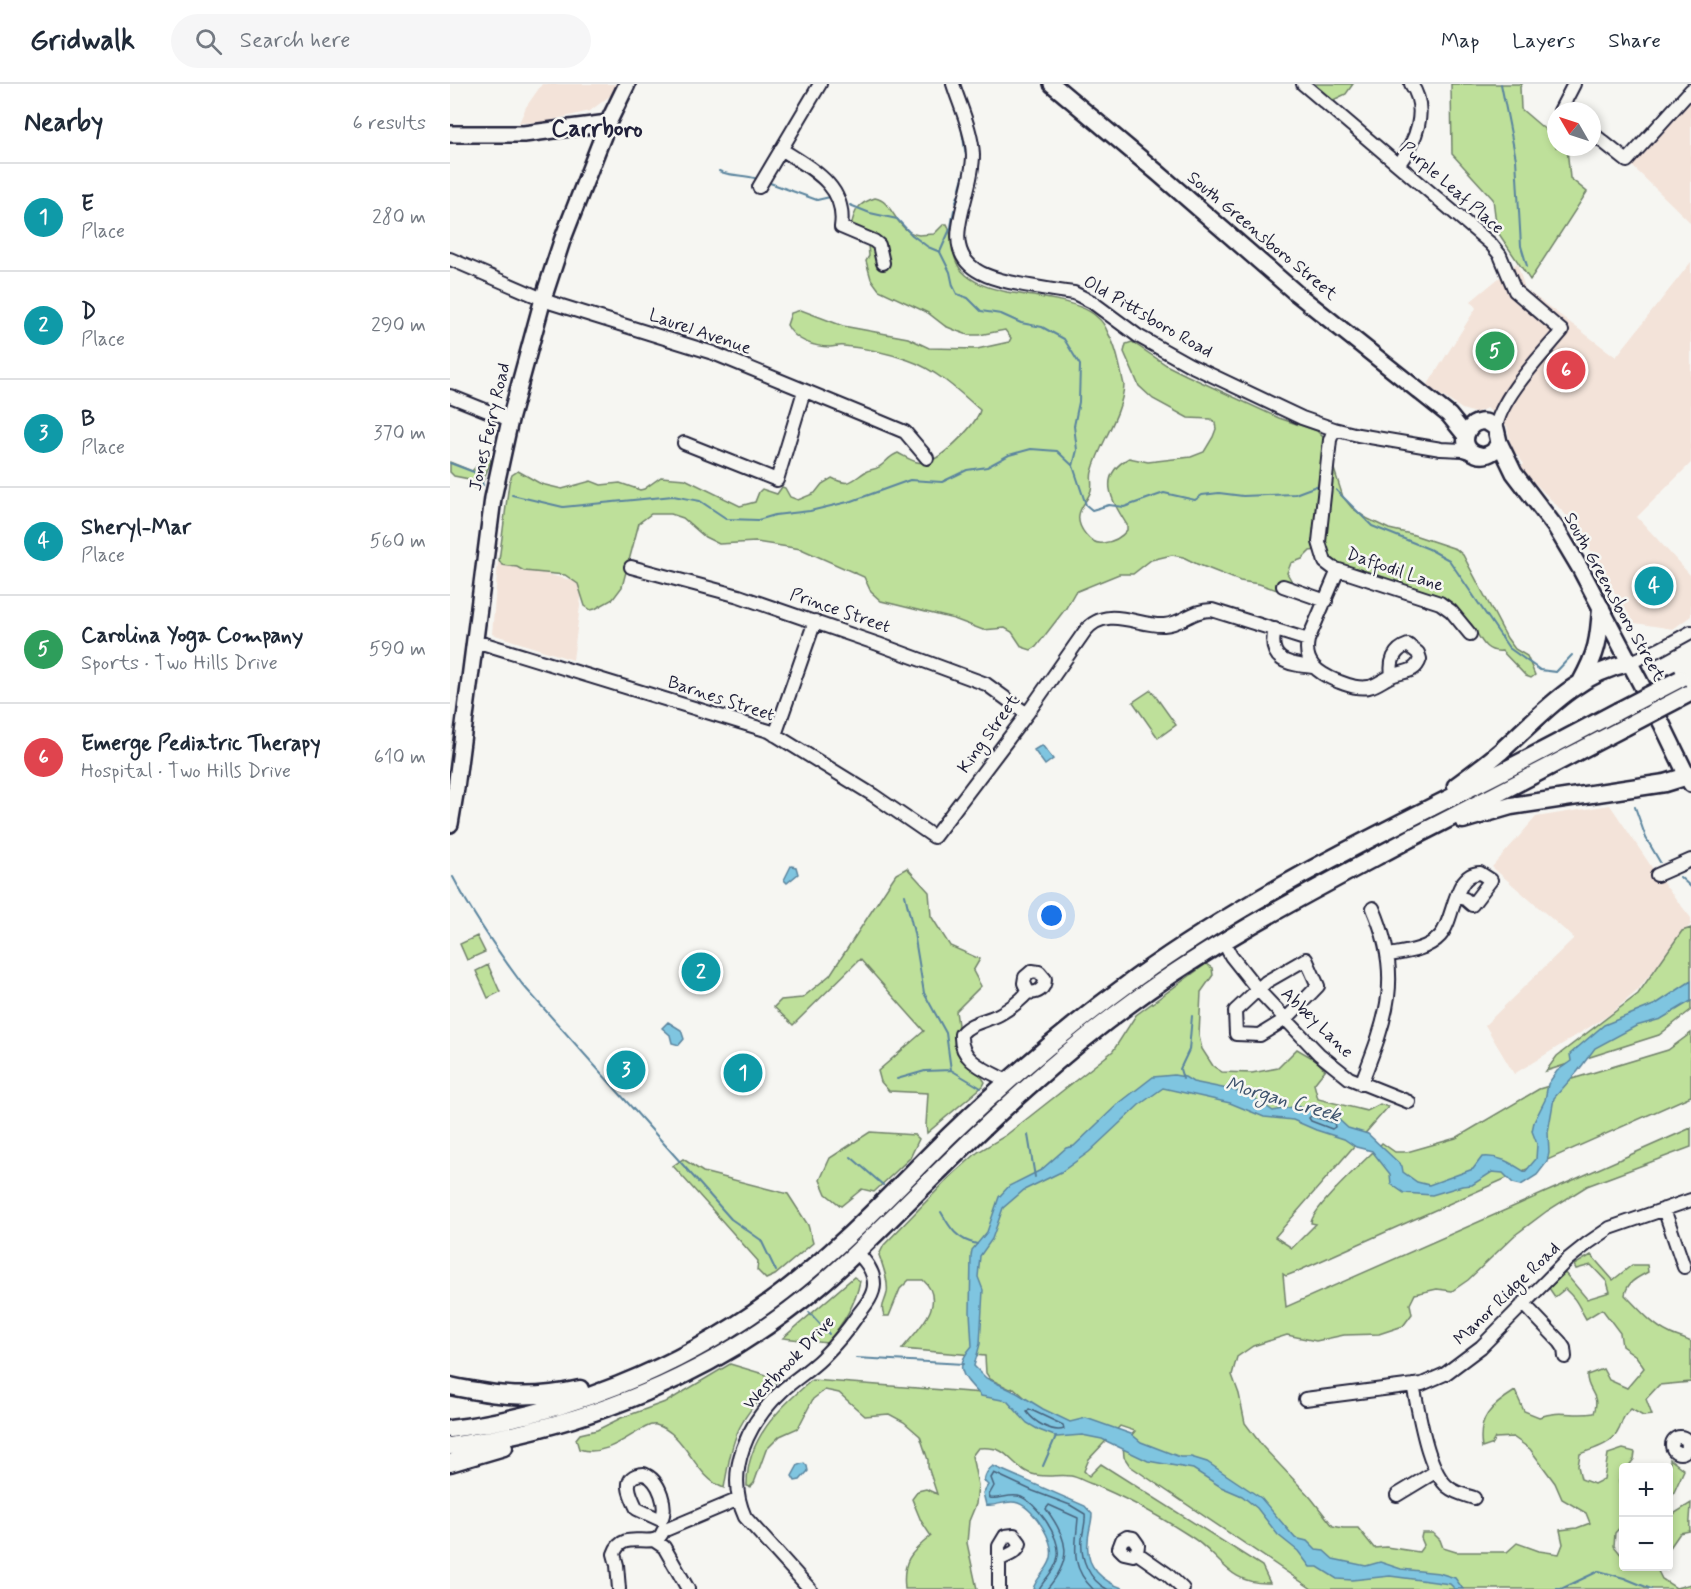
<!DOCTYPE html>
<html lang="en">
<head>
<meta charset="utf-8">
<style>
	body { margin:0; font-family:Mynerve,sans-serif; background:#f6f6f7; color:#1f2937 }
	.controls { position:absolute; right:18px; bottom:18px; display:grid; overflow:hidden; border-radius:6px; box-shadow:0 3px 9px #0003 }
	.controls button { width:54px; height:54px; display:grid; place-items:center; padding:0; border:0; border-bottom:2px solid #e0e1e3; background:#fff; color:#1f2937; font:30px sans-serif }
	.compass { position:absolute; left:1097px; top:18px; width:54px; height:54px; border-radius:50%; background:#fff; box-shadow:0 3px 9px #0003; rotate:309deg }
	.you { position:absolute; left:602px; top:832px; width:21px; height:21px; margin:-15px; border:4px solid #fff; border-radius:50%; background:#1a73e8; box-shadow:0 0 0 9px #1a73e833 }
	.badge { display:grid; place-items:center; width:39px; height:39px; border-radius:50%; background:#c8321e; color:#fff; font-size:20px; font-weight:700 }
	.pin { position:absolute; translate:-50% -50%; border:3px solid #fff; box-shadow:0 2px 6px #0006 }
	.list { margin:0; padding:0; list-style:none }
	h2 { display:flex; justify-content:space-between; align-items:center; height:78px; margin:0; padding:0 24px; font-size:26px }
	h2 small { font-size:20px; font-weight:400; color:#747a83 }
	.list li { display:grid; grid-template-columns:39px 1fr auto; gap:18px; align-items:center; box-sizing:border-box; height:108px; padding:0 24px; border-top:2px solid #e0e1e3 }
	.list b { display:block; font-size:22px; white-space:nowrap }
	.list p { margin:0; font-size:20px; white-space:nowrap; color:#747a83 }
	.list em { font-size:20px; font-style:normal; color:#747a83 }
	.icon { flex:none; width:33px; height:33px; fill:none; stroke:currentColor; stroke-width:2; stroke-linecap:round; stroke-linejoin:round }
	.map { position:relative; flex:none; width:1241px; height:1505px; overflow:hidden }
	header { display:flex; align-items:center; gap:36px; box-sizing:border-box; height:84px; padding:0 30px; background:#fff; border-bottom:2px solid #e0e1e3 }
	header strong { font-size:28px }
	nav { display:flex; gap:33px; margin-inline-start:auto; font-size:21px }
	.search { width:420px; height:54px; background:#f6f6f7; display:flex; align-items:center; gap:15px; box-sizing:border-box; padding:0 21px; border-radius:33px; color:#747a83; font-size:22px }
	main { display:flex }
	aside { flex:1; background:#fff }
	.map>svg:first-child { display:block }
	.built { fill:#f3e3d9 }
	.green { fill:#bee09a; stroke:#70816a; stroke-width:1.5 }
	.water { fill:#7fc5e0; stroke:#5a849e; stroke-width:1.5 }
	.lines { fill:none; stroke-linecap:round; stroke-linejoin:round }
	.shore { stroke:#47637d; stroke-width:1.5 }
	.stream { stroke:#5a849e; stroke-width:2 }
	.minor-casing { stroke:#22223b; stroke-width:16 }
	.major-casing { stroke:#22223b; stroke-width:20 }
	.highway-casing { stroke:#22223b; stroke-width:21 }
	.minor { stroke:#f6f6f2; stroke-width:12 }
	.major { stroke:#f6f6f2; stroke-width:15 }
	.highway { stroke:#f6f6f2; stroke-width:16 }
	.highway-bridge-casing { stroke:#22223b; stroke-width:21; stroke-linecap:butt }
	.highway-bridge { stroke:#f6f6f2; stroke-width:16 }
	.labels { text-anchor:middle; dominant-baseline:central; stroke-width:5; stroke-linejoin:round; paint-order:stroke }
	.street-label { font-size:18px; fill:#22223b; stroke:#f6f6f2 }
	.water-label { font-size:20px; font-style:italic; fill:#3e536d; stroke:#f6f6f2 }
	.district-label { font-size:24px; font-weight:bold; fill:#22223b; stroke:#f6f6f2 }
</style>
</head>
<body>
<header>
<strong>Gridwalk</strong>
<div class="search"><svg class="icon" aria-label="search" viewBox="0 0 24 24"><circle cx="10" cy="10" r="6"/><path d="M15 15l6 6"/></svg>Search here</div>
<nav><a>Map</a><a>Layers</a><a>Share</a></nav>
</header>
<main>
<aside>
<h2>Nearby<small>6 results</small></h2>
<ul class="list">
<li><span class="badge" style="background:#0f9aa8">1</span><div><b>E</b><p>Place</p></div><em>280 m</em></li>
<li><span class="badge" style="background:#0f9aa8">2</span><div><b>D</b><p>Place</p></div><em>290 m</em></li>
<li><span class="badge" style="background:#0f9aa8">3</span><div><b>B</b><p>Place</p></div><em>370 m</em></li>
<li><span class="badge" style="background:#0f9aa8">4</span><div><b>Sheryl-Mar</b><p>Place</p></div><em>560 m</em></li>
<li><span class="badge" style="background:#2e9e5b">5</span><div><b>Carolina Yoga Company</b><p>Sports · Two Hills Drive</p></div><em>590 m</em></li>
<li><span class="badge" style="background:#e0444e">6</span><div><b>Emerge Pediatric Therapy</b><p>Hospital · Two Hills Drive</p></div><em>610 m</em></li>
</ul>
</aside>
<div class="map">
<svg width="1241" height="1505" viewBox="0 0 1241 1505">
	<rect width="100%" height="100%" fill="#f6f6f2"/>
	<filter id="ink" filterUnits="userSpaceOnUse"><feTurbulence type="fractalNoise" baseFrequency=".0167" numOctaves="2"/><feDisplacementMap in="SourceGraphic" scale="12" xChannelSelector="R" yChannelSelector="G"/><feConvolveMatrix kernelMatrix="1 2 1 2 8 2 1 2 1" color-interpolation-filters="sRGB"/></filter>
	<g filter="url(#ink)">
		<!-- built -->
		<path class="built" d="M92,0h75l-6,11 -21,16 -46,11 -25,1 7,-16z
			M1241,6v133l-64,-62z
			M1241,178v201l-54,54 54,59v40l-18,13 -38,-6 -18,-26 -21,-38 -31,-45 -45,-46 4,-4 -13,-17 -4,-21 -20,-18 -12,5 -13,-4 -35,-23 49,-78 -5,-7 46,-38 8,26 91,68z
			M48,478l85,21 -10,77 -81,-26z
			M1160,721l47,70 34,43v6l-55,68 -27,23 -95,59 -29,-49 89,-87 -82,-71 44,-50z"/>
		<!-- green -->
		<path class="green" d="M858,0h45l-7,10 -17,8z
			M1001,0h71l-2,3 1,22 35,30v8l11,1 3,30 17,14 -57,88 -33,-49 -4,-32 -41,-45z
			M425,114c19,3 20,34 44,37 4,0 10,-1 15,-1l10,-10h3c7,11 3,34 15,47 12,13 28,17 45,21 23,4 74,8 91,26 4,3 8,10 10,15 9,15 12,35 16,52 -2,31 -24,57 -32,87 -2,6 1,12 -1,18 -2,9 -11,16 -12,25 -2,12 11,30 24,28 9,-1 18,-5 24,-13v-5c-15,-24 -31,-49 2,-67l19,4 43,-5 13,-5 9,-15 3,-8 -1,-6 -4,-4 -23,-1 -35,-19 -14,-13 -15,-34 2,-8 6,-2 36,24 18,9 93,43 38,13 7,7 19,59 9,11 16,11 21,10 22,5 45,15 7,6 44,83 8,11 12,7 8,19 -4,3 -5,-2 -24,-25c-19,2 -22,-15 -31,-27 -3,-3 -8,-7 -11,-10l-126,-52 -18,-12 -6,1 -8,8 -11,4 -4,10 8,14 -6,7 -30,-10 -19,-3 -43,-17 -14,-7 -11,-2 -21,5 -18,14h-14l-44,18 -9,16 -30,39 -5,3 -9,-3 -10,-15 -7,-4 -22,2 -29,-11 -73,-18 -10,-9 -7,-15 -63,-28 -45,-7 -37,2 -14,-7 -22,-19 -12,-4h-20l-12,9 -17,64 -9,12 -18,10 -4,1 -6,-4 -7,-22 -13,-9 -41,-4 -7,-4 -15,-2 -3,-5 1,-7 9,-70 3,-8 6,-4 23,13 21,5 29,-8 10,4 19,-2 20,7 4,-1 17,-12 24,2 55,27 15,-4 4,-10 3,-3 15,5 5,-7 3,1 5,9 8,3 17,-7 7,-9 10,-6c18,9 19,3 33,-6 5,-3 10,-2 14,-5 7,-4 10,-11 19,-14 10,5 20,13 32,8 14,-5 47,-37 50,-51 -21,-19 -45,-41 -72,-50 -20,-7 -43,-12 -64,-14 -5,-1 -9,1 -14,1 -16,0 -36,-7 -43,-22l4,-12 10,-3 42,16 65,12 21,10 48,1 32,-7 2,-4 -6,-8 -26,5h-11l-11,-4 -12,-5 -17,-13 -49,-23 -8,-11 -5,-18 3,-5 -1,-11 -17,-18c3,-16 7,-24 24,-29z
			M36,372l5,5 -11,27h-6l-5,-9 -15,-3 -4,-4v-10l22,9z
			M701,606l25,35 -18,13 -25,-36z
			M457,784l22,24 2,24 19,30 30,13 -7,12 8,15 -25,25 2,14 -4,20 8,15 15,10 8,12 -2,4 -56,47 -1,-8 2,-32 -39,-2 -8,-9 -3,-11 46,-40 -64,-72 -67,66 -19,-18 7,-7 21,-2 28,-23 62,-95 4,-6z
			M1241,844v82l-32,25 -113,36 11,-15 81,-62 44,-63z
			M27,852l8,16 -18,8 -7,-16z
			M756,880l6,4 1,7 -12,17 -2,44 3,13 11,17 9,6 30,1 26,-5 19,-19 19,11 9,10 -11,14 4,15 49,12 13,-7 8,3 -113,130 17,11 24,-24 -5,-1c1,-15 58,-66 71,-80l13,9h12l49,-14 83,-49 129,-39 23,-17v63l-395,176 -10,4 -3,-2 3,33 405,-179v19l-104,39 -40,25 -32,24 -47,45 -16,11 -15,-2 -22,5 -5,10 2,10 -9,12 -24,8 -35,1 -28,6 -29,-6 -34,11 -16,11 -5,18 7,19 6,29 18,24 48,51 22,28 10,2h15l16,20 12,-1 33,5 5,-7 -3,-7 1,-5h11l7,7 3,8 13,4h51l10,-9 22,8 20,3 4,-10 -3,-14 17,-2 13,-5 -4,-10 -24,-14 -7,-16 -25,-34 -17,-12 -18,1 -4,7 -9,3c-5,-30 9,-42 33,-57l9,20 15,6c22,-8 34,0 55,-4 7,-19 -8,-22 -7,-38l16,-6 6,11 18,8 17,-20 -8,-12 -14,-10 -2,-13 -18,-24 -16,10c-9,-15 -8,-18 -21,-30l-10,8 -6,-9 16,-15 22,26 23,-7 -3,-10 -16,-17 -15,4 -2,-4 17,-10 22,25 19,-15h15l1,7c-11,6 -21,10 -23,23 13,13 27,30 44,38 7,4 15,5 22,9v40l-32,3 -13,14 6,16 -9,1 -12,-7c-12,11 -7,13 -14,24 -7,12 -25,16 -37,21l-2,12 3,13 13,5 10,-5 4,-25 15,-5 12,3 -1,7 -6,8 -4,1 -1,6 -4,7 2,13 2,2v28l-8,9 -1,13 9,11 1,9 32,1 6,12 14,9 15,-4v5h-379l-182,-123 -6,-9 -1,-12 12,-14 -15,-5 -31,33 -5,12 5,5 12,-12 161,102 8,17c-43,2 -49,-28 -80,-47 -31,-20 -63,-38 -98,-52 -7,-2 -14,-7 -21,-8 -14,-2 -28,3 -42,-3 -22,-10 -19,-28 -51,-25l-6,8 6,29 -2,19 -7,17 -2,22 10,46h-72c-3,-28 5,-36 26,-53l-10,-15 -9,-22 6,-8 8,-2 11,5 -9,-27v-7l-8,-24 -16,-14 -15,-8 -24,2 -26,-23 -14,-3 -12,9 -15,29 -18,8 -14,14 -12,33 -4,4 -3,-1c-1,-47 32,-78 65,-106l211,16 -9,-8 -4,1 -20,-10 -4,-6 -1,-17 -83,-7c16,-20 46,-46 21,-69h-14l-9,9 -11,27h-5c-4,-10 1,-13 3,-23 2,-11 -4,-27 -8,-38l5,-10 65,-67 29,-26 27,-16 108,-85 23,-36z
			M38,881l12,27 -12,6 -12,-27z
			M420,1048l45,3 4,4 -9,19 -36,34 -12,-3 -21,17 -15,-12 -6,-14 10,-22z
			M233,1075l20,13 85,22 20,31 5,18 -38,32 -9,4 -9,-9 1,-9 -85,-95z
			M404,1193l6,4c-5,25 -17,42 -33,62l-44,-5z
			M280,1280l50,15c-42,37 -47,56 -56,109 -29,-10 -38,-55 -68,-63 -15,-3 -45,35 -77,24l-3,-10 4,-5 17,-4 24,-12 47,-17z
			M1220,1375l14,11 -14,31 2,14 19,-12c0,11 -2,18 -1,28l-10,2 -11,16z"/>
		<!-- water -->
		<path class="water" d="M592,661l11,14 -8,6 -11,-15z
			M341,782l5,1 2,7 -11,9 -3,-3z
			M1241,897v20l-30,18 -25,7 -41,22 -17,23 -24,27 -6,34 1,21 -2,9 -10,13 -16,10 -8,-2 -10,-10 -11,-1 -20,13 -10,1 -30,9 -28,-2 -13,-9 -1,-10 -18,-23 -16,-4 -12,-8 -28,-9 -23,-10 -29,-3 -34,-14 -67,-15 -24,17 -50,47 -28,20 -37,18 -21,18 -11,31 -12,17 -2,21 5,13 -3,54 -6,22 12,12 31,15 26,16 27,13 16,-4 45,16 10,8 39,15h11l16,5 54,36 34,40 12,3 9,9 8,1 9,8 33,7 14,-4 21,7 38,4 16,5 8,11h-8l-5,-5 -60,-8 -38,4 -15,-1 -19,-12h-8l-12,-16 -20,-16 -21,-27 -15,-12 -21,-9 -28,-18 -45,-8 -46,-22 -20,-4 -25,2 -18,-7 -12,-7 -20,-22 -26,-5c-17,-19 -29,-27 -9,-50l-2,-34 1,-56 1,-6 15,-18 12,-35 10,-11 32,-16 25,-22 8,-2 44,-42 35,-27 21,-2 11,2 8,5 54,11 26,18 24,-5 40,12 11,10 20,6 34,32 1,6 14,10 12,3 44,-16 9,-12c17,-2 29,6 43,15l11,-13 1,-15 -5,-13 2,-9 11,-22 3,-16 9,-13 14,-10 -1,-7 34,-29 52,-21z
			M218,938l13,8 3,9 -5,6 -7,-2 -2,-8 -8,-7z
			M354,1379l3,3 1,5 -8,9 -5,1 -3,-5 6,-11z
			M543,1382l92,40 7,8c0,9 -4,18 -4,28 -3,25 15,40 37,47h-92c3,-11 13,-17 17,-28 7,-17 -15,-52 -32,-58 -11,-4 -22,4 -32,2l-3,-12 5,-8 -4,-4c1,-6 3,-11 9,-15z"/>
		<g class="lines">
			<!-- shore -->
			<path class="shore" d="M861,1032l23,7 1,4 -3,2 -21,-8 -2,-3z
				M579,1325l34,16 1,4c-12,4 -30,-7 -37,-17z
				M589,1505c6,-11 17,-19 19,-33 3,-18 -22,-56 -40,-60 -10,-2 -19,4 -28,2l-1,-3 5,-9 -3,-8 3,-5 39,18 37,14 15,9c1,8 -2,16 -3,25 -2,19 7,41 25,50
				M597,1505c26,-30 22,-49 -1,-80l3,-4 29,13c-2,28 -9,48 15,71"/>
			<!-- stream -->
			<path class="stream" d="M1051,0l15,75 5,87 6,20
				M505,23l6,18 6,37 -7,26
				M269,87c12,6 26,3 38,8
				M320,99l47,17 13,-3
				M506,117l2,-5
				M400,121l20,8 27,6 15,16 16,12 12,5 10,20 3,14 4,8 11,4 13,13 20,3 20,9 21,4 22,12 16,26 -1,37 -5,24 3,24 -4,16
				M490,168l11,-25 3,-17
				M0,379l29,11 4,11
				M886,406l36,36 57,23 20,11 60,88 31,22 16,2 16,-17
				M62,411l51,12 110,-11 27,5 27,18 31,1 17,-5 35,-4 42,-10 58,-21 32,2 25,-12 20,-3 22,-12 22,-6 26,2 16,15 13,39 6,5 17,-5 15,2 40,-14 31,7 7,-5 17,-2 24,3 52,-2 24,-9
				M1185,723l11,31 14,24
				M3,793c20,38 43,72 69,107l209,235 30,21 15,31
				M1230,793l11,10
				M455,811l9,38 10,60 22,40 5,37 30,18
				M447,995l28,-8 26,-1
				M733,995l-3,-10 9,-19 3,-34
				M578,1051l7,42
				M401,1073l32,28
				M491,1128c9,16 16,28 36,32
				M359,1228l20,22
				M406,1274l108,6
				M593,1382l13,-30
				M1105,1505h6l38,-18 25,7 27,11"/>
			<!-- minor casing -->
			<g class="minor-casing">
				<path id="minor" d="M503,0c7,22 19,47 20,71 0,24 -11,48 -14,72 -7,44 32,52 65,58 17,3 33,6 50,8l18,9 46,34 52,29 112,53 32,11 24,6 83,14 22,1 10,3
					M853,0l188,160 9,11 15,36 47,40c-20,24 -63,68 -66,98
					M1110,27l14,-27
					M1142,49l35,28 64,-71
					M331,65c31,20 66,37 60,78l33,14 5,4 4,18
					M949,80c17,-23 30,-54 12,-80
					M309,103l61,-103
					M0,175l102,44 161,50 156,64 36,15 22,26
					M0,312l60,24
					M884,345l-4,11 -11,102 6,20 8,6 107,35 11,8 19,23
					M234,359l93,37 27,-89
					M181,483l108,29 139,48 108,40 41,30
					M888,486l-30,70c-5,23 10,33 29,41 11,4 20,8 32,6 9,-2 16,-9 25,-12 12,-4 22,-3 26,-16l-2,-6 -10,-8c-15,5 -18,17 -16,30
					M833,502l43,15
					M825,545c-8,32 12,35 38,38
					M24,560h11l284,87 104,64 61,42 93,-123 58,-83c22,-27 54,-4 79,-6 19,-1 27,-15 48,-15l96,30
					M1179,579l31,-14 31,-17
					M325,651l40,-114
					M1207,791l34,-15
					M773,857l8,15 27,34 61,64 30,24 60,24
					M939,871c17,-3 38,-5 51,-19 15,-16 13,-63 40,-63l11,7 -19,25 -7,-6 -9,-2
					M856,875l12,27 -32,33 -26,16 -24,-1 -1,-23 31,-29z
					M557,997c-20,-11 -48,-19 -46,-47 10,-12 26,-13 39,-20 11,-6 20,-13 28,-22 9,2 17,-3 17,-13l-6,-7 -7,-1 -7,6 -1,6 4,9
					M911,1000c26,-67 42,-107 12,-176
					M1214,1125l20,58
					M1073,1219l37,39 4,6 1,9
					M963,1301c6,26 14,85 35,102 7,6 17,8 26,11
					M855,1315l117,-15 23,-10 36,-27 87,-88 20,-16 22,-15 81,-28
					M1222 1361a8 8 0 1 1 16 0a8 8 0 1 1-16 0Z
					M194,1390c16,6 24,33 17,46l-24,-11c-7,-14 -17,-34 7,-35z
					M947,1411l38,-23
					M205,1457l9,6 24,42
					M687,1469l1,-8 -5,-7 -6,-1 -5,3 -3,8 5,5 9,2 4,-2 30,21 16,15
					M169,1505l-2,-24 -3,-11c9,-28 42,-1 49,-23l76,-32
					M360,1505l-65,-72c-21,-46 3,-95 38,-127 12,-11 27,-20 39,-32 13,-13 25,-27 35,-42 7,-9 17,-20 17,-32 0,-13 -9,-23 -17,-32
					M549,1505v-43l6,-10 9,-1 6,8c-2,11 -12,11 -21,17"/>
			</g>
			<!-- major casing -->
			<g class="major-casing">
				<path id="major" d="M602,0l106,89 138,120 153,122 17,21
					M0,50h74l84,-11
					M1049,358l-5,9c-6,4 -11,6 -18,3 -24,-9 -2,-48 20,-25l3,13 15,31 42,55 25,42 81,154 29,60
					M0,740l6,-36 37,-290 17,-78 33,-121 19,-58 46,-118 19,-39"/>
			</g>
			<!-- highway casing -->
			<g class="highway-casing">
				<path id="highway" d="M1131,598c16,-29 18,-42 20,-74
					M1006,702c15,-11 30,-22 44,-34 40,-36 75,-78 129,-89
					M1013,736l48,-14 154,-23 26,-8
					M0,1302c47,10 82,14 130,3
					M0,1345c114,-14 228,-60 321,-128 66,-48 121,-109 179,-166 59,-57 120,-109 186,-157 104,-75 220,-133 334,-190 50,-25 99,-51 148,-77
					M0,1362c135,-19 264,-71 368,-159 38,-32 72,-68 107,-102 66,-66 134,-130 210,-185 88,-64 183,-112 278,-163 71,-36 141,-73 212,-110
					M0,1379l54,-16"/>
			</g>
			<!-- minor -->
			<use href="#minor" class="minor"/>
			<!-- major -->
			<use href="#major" class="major"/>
			<!-- highway -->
			<use href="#highway" class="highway"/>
			<!-- highway-bridge casing -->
			<g class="highway-bridge-casing">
				<path id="highway-bridge" d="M1168,627l62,-32
					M1175,643l65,-34"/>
			</g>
			<!-- highway-bridge -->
			<use href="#highway-bridge" class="highway-bridge"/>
		</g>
	</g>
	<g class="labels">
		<!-- street labels -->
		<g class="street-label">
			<text transform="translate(1002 104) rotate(41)">Purple Leaf Place</text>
			<text transform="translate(812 152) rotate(40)">South Greensboro Street</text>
			<text transform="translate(698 233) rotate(30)">Old Pittsboro Road</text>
			<text transform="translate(250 248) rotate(19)">Laurel Avenue</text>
			<text transform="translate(40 343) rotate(-77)">Jones Ferry Road</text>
			<text transform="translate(945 486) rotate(19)">Daffodil Lane</text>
			<text transform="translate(1164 513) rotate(61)">South Greensboro Street</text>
			<text transform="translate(390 527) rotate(19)">Prince Street</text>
			<text transform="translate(271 615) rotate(18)">Barnes Street</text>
			<text transform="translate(539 650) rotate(-54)">King Street</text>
			<text transform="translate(867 939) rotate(44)">Abbey Lane</text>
			<text transform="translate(1057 1210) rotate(-44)">Manor Ridge Road</text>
			<text transform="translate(339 1279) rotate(-46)">Westbrook Drive</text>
		</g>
		<!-- water labels -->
		<g class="water-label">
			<text transform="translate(833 1016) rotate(16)">Morgan Creek</text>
		</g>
		<!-- district labels -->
		<g class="district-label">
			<text x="147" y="45">Carrboro</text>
		</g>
	</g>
</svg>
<div class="controls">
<button>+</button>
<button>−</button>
</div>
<svg class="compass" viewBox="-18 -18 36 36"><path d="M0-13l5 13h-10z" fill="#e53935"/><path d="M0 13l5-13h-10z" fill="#747a83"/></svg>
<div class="you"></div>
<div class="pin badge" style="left:293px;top:989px;background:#0f9aa8">1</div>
<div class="pin badge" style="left:251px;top:888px;background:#0f9aa8">2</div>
<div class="pin badge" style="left:176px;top:986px;background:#0f9aa8">3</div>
<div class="pin badge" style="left:1204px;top:502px;background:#0f9aa8">4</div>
<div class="pin badge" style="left:1045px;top:267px;background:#2e9e5b">5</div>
<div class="pin badge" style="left:1116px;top:286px;background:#e0444e">6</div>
</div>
</main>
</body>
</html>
